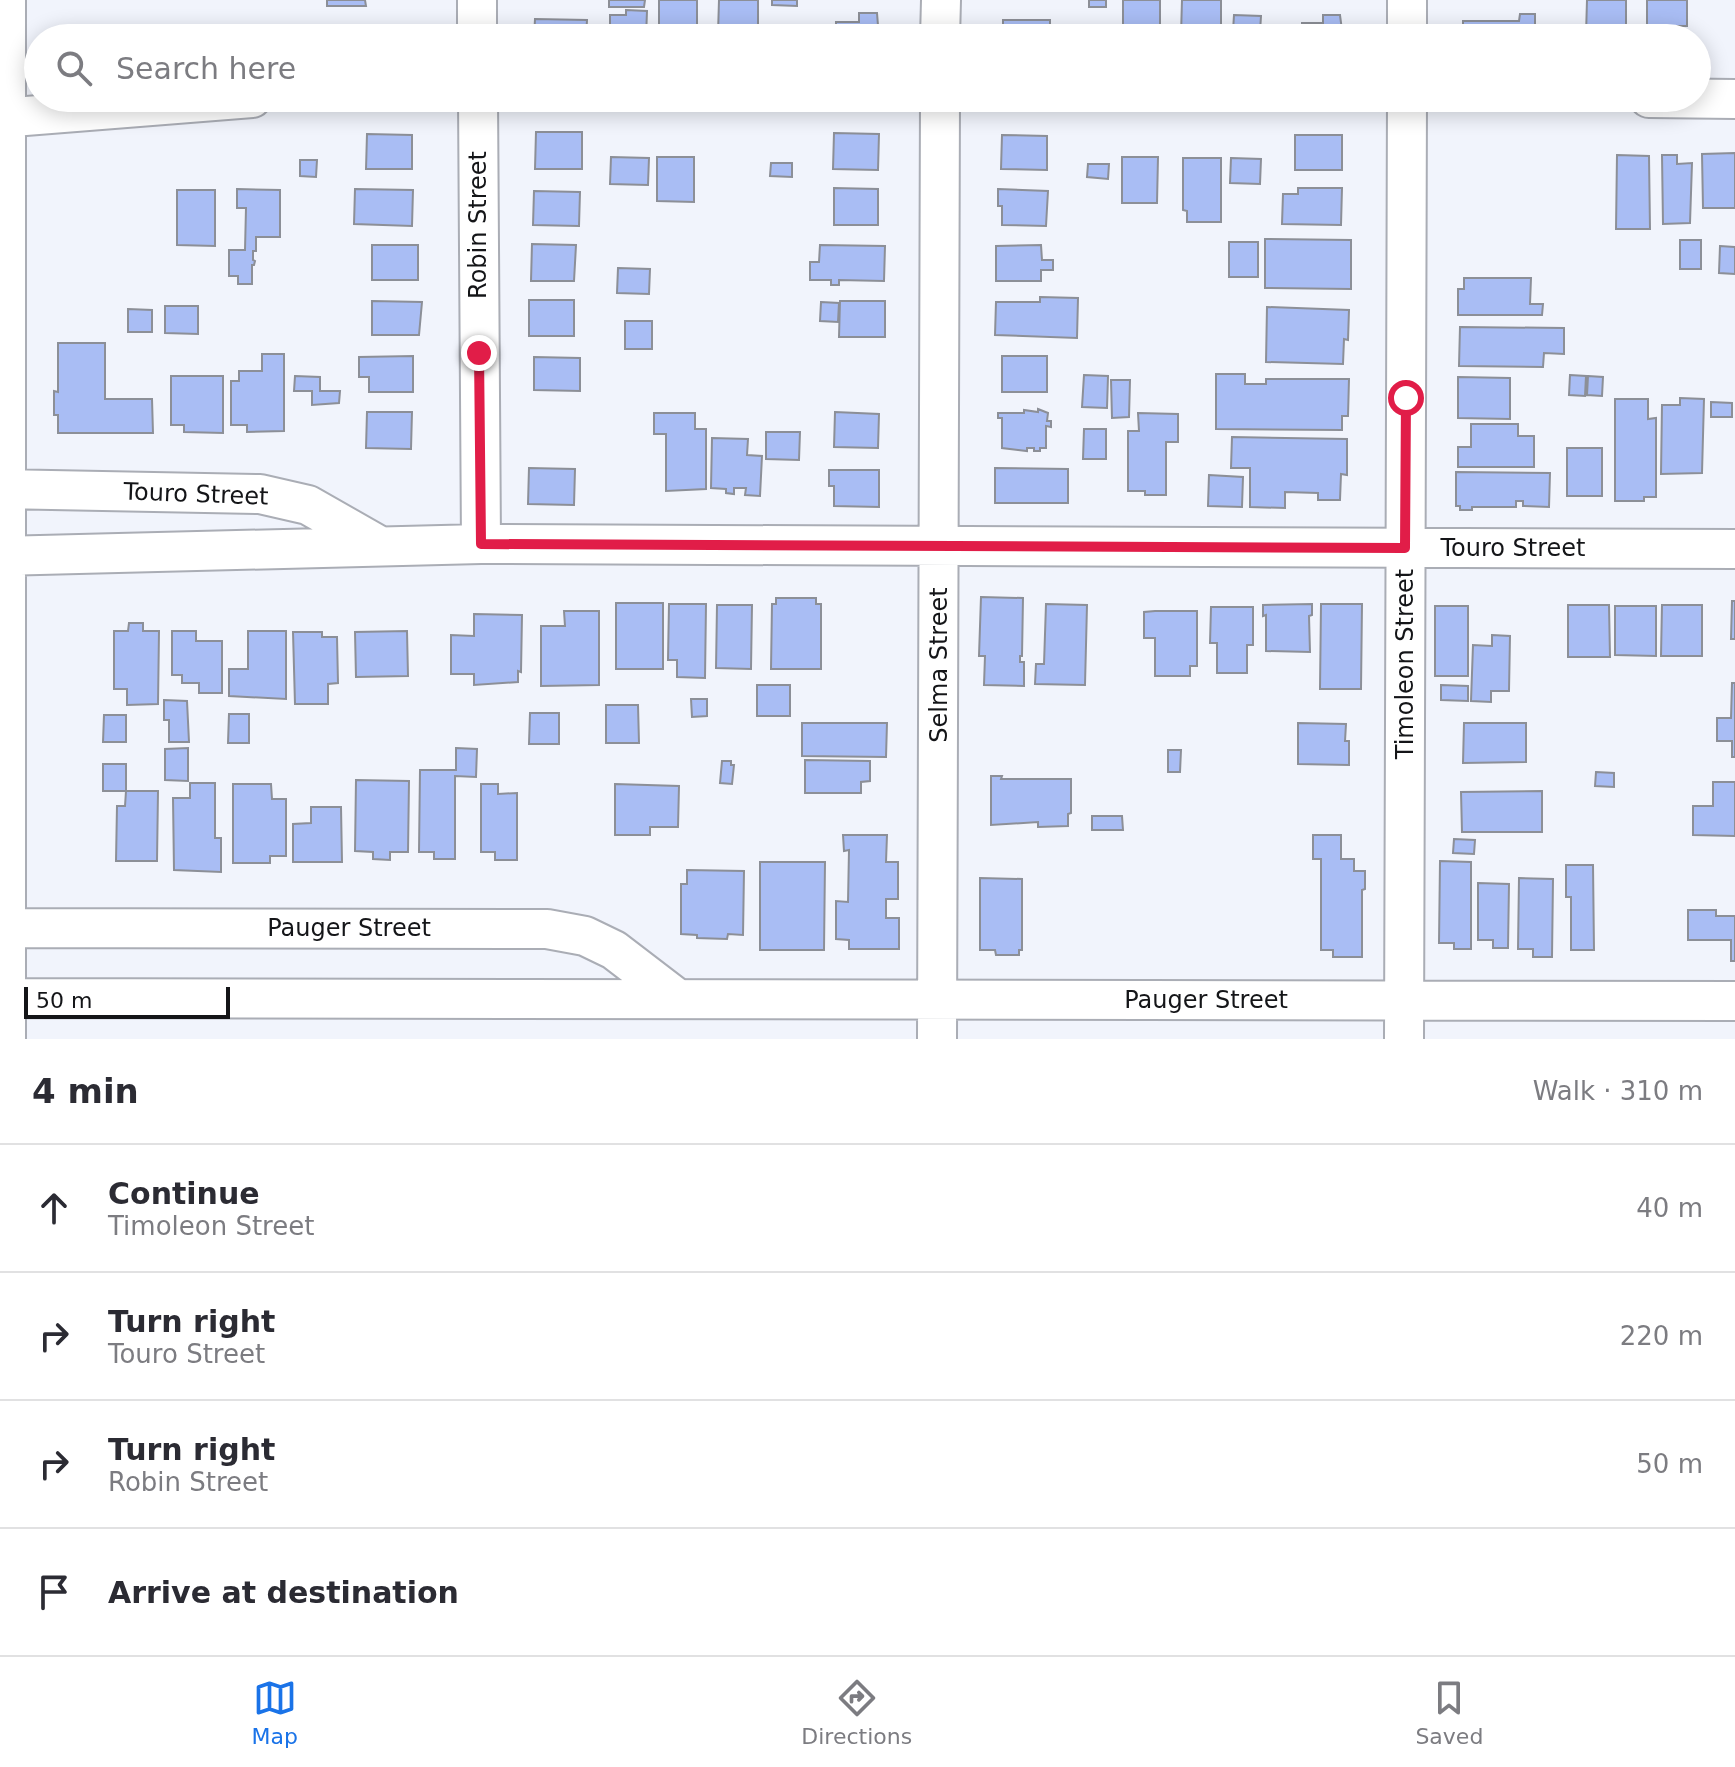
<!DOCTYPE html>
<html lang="en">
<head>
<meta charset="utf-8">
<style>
	body { margin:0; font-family:"DejaVu Sans",sans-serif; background:#f7f7f7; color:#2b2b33 }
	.scale { position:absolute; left:24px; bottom:20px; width:206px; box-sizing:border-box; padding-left:8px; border:4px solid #141518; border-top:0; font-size:22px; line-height:28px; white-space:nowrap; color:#141518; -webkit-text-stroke:6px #fff; paint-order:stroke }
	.stop { position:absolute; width:24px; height:24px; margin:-18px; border:6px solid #e11d48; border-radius:50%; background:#fff }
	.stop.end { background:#e11d48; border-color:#fff; box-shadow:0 2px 8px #0008 }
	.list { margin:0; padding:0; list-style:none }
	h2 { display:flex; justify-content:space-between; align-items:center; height:104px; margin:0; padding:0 32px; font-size:34px }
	h2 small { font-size:26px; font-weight:400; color:#7c7c81 }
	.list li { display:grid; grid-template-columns:52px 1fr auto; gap:24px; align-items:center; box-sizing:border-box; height:128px; padding:0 32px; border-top:2px solid #e1e1e2 }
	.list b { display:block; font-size:30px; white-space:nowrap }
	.list p { margin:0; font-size:26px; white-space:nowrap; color:#7c7c81 }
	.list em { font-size:26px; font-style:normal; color:#7c7c81 }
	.icon { flex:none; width:44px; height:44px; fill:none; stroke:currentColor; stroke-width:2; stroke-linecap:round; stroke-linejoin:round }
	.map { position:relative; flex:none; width:1735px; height:1039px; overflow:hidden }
	.search { position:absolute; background:#fff; box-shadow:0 4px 20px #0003; left:24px; right:24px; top:24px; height:88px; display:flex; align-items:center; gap:20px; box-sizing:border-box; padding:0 28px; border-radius:44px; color:#7c7c81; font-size:30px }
	.sheet { height:616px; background:#fff }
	nav { display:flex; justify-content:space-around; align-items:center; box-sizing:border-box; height:112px; border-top:2px solid #e1e1e2; background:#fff; font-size:22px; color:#7c7c81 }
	nav a { display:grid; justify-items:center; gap:4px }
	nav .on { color:#1a73e8 }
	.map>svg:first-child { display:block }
	.building { fill:#a9bdf4; stroke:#8c8f97; stroke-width:2 }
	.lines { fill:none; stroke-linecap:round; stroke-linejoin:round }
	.minor-casing { stroke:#aaadb5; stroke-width:42 }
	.minor { stroke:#fff; stroke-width:38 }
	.route { stroke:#e11d48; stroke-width:10 }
	.labels { text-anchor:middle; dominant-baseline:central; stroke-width:7; stroke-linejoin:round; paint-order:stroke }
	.street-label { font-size:24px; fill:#141518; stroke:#fff }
</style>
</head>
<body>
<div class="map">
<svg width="1735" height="1039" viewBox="0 0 1735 1039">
	<rect width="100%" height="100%" fill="#f1f4fc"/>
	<!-- building -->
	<path class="building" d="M327,0h38l1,6h-39z
		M609,0h36l-1,7h-35z
		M659,0h38v26h-14v8h-24z
		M719,0h39v26l-18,-1 -1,9h-21z
		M772,0h25v6l-25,-1z
		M1089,0h17v7h-17z
		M1123,0h37v26h-14v8h-23z
		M1182,0h39v26h-19v9h-21z
		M1587,0h39v27h-14v8h-26z
		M1647,0h40v26h-20v8h-20z
		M626,10l21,1 -1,27h-36v-23h16z
		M859,13h18l2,25h-43v-16h23z
		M1520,14h15v24h-72v-17h56z
		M1234,15l27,1 -1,16 -27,-1z
		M1323,15h17l3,23h-41v-15h21z
		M535,19l52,1 -1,18h-52z
		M1003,20h47v10h7v8h-54z
		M536,132h46v37h-47z
		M834,133l45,1 -1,36 -45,-1z
		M367,134l45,1v34h-46z
		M1002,135l45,1v34l-46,-1z
		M1295,135h47v35h-47z
		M1735,153v55h-32l-1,-54z
		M1617,155l32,1 1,73h-34z
		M1662,155h15v9l15,-1 -2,60 -27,1z
		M611,157l38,1 -1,27 -38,-1z
		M657,157h37v45l-37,-1z
		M1122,157h36l-1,46h-35z
		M1183,158h38v64h-34v-11l-4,-1z
		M1231,158l30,1 -1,25 -30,-1z
		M300,160h17l-1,17 -16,-1z
		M771,163h21v14l-22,-1z
		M1088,164h21l-1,15 -21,-2z
		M834,188l44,1v36h-44z
		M1298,188h44l-1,37 -59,-1 1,-30h15z
		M237,189l43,1v47h-24v14h-3v9l2,1 -1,4h-2v19h-14v-8h-9v-26h16l1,-42h-9z
		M355,189l58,1 -1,36 -58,-2z
		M998,189l50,2 -2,35 -44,-1v-19h-4z
		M177,190h38v56l-38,-1z
		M534,191l46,1 -1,34 -46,-1z
		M1265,239l86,1v49l-86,-1z
		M1680,240h21v29h-21z
		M1229,242h29v35h-29z
		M532,244l44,1 -2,36h-43z
		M372,245h46v35h-46z
		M820,245l65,1 -1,35 -45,-1v5h-8v-5h-21v-18h9z
		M1041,245l1,15h11v10h-12v11h-45v-35z
		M1720,246l15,1v27l-16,-1z
		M618,268l32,1 -1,25 -32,-1z
		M1464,278h67l-1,26h13l-1,11h-84v-26h6z
		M1040,297l38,1 -1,40 -82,-3 1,-33h44z
		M529,300h45v36h-45z
		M372,301l50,1 -3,33h-47z
		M840,301h45v36h-46z
		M821,302l18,1 -1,19 -18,-1z
		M165,306h33v28l-33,-1z
		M1267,307l82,3 -1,30 -4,-1 -1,25 -77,-2z
		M128,309l24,1v22h-24z
		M625,321h27v28h-27z
		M1460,327l104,1v26l-20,-1 -1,14 -84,-1z
		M58,343h47v56h47l1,34h-95v-18h-4v-24l4,1z
		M262,354h22v77l-37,1v-7h-16v-44h8v-10h23z
		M413,356v36h-44v-15h-10v-20z
		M1002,356h45v36h-45z
		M534,357l46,1v33l-46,-1z
		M1216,374h29v10h21v-5h83l-1,37h-6v14l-126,-1z
		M1084,375l24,1 -1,32 -25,-1z
		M1570,375l16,1 -1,20 -16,-1z
		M171,376h52v57l-39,-1v-7h-13z
		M295,376l25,1v14h20l-1,12 -27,2v-14h-18z
		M1588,376l15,1 -1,19 -15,-1z
		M1458,377l52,1v41l-52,-1z
		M1111,380h19l-1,37 -17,1z
		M1680,398l24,1 -2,74 -41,1 1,-69h18z
		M1615,399h33v20l8,-1v79h-12v4h-29z
		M1711,402l21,1v14h-21z
		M1038,409l10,4 -1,8h4v6l-5,-1v22h-6v3h-6v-3h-7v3l-25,-3v-30h-4v-5h26v-3l14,2z
		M367,412h45l-1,37 -45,-1z
		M835,412l44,2 -1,34 -44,-1z
		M654,413h41v16h11v60l-40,2v-57h-12z
		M1138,413l40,1v28h-12v53h-21v-4h-17v-60h11z
		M1471,424h47v12h16v31h-76v-20h13z
		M1084,429h22v30h-23z
		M766,432h34l-1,28 -33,-1z
		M1232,437l115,2v36l-6,-1 -1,26h-22v-7l-33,-1v16l-35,-1v-39h-19z
		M712,438l36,1 -1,16 15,1 -2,40 -15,-1 1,-7h-12v6l-8,-1v-4l-15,-1z
		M1567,448h35v48h-35z
		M529,468l46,1 -1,36 -46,-1z
		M995,468l73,1v34h-73z
		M829,470h50v37l-45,-1v-20h-5z
		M1456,472l94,1 -1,34 -26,-1v-5h-7v6h-44v3h-12v-4h-4z
		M1209,475l34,2 -1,30 -34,-1z
		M981,597l42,1 -1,58h-2v6h4v24l-40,-1 1,-29h-6z
		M776,598h40v6h5v65h-50l1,-65h4z
		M1732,601h3v38h-4z
		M616,603h47v66h-47z
		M669,604h37l-1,74 -28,-1v-17h-9z
		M1046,604l41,1 -2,80 -50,-1 1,-20h8z
		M1312,604v11l-3,1 1,36 -44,-1v-36l-3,1v-11z
		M1321,604h41l-1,85h-41z
		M717,605h35l-1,64 -35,-1z
		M1568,605h41l1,52h-42z
		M1662,605h40v51h-41z
		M1435,606h33v70h-33z
		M1615,606h41v50l-41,-1z
		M1211,607h42v38h-6v28h-30v-30h-7z
		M564,611h35v74l-58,1v-60h24z
		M1155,611h42v55h-7v10h-35v-38h-11v-26z
		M474,614l48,1 -1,57 -3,-1v11l-44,3v-11h-23v-39l23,1z
		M129,623h14v8h16l-1,73 -31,1v-16h-13v-58h14z
		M172,631h24v10h26v52h-23v-10h-17v-8h-10z
		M248,631h38v68l-57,-3v-27h19z
		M407,631l1,45 -52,1 -1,-45z
		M293,632h29v5h15l1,46 -10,1v20h-33z
		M1492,635l18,1 -1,55h-18v11l-20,-1 2,-56 19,1z
		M1732,683h3v74h-3v-16h-15v-23h14z
		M757,685h33v31h-33z
		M1441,685l27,1v15l-27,-1z
		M691,699h16v17l-15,1z
		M164,700l23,1 2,41h-20v-22h-5z
		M606,705h32l1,38h-33z
		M530,713h29v31h-30z
		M229,714h20v29h-21z
		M104,715h22v27h-23z
		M802,723h85l-1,34 -84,-1z
		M1298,723l48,1 -1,17h4v24l-51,-1z
		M1464,723h62v39l-63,1z
		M188,748v33l-23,-1v-31z
		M456,748l21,1 -1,28 -21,-1v83h-21v-7h-15l1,-82h36z
		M1168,750h13l-1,22h-12z
		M805,760l65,1v20l-9,1v11h-56z
		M722,761h9v4h3l-2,19 -12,-1z
		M103,764h23v27h-23z
		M1596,772l18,1v14l-19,-1z
		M991,776h11l-1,3h70v34l-3,1v12l-30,1v-5l-47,3z
		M356,780l53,1 -1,71h-18v8l-17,-1v-7l-18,-1z
		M1713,782h22v54l-42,-1v-29h20z
		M190,783h25v55h6v34l-47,-2 -1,-72h17z
		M233,784h38l1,15h14v57h-16v7h-37z
		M481,784h17v10l19,-1v67h-22v-8h-14z
		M615,784l64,2 -1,41h-28v8h-35z
		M126,791h32l-1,70h-41l1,-55h8z
		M1542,791v41h-80l-1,-40z
		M311,807h30l1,55h-49v-38l18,-1z
		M1092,816h30l1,14h-31z
		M843,835h44l-1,27h12v37h-12v19h13v31h-50v-9l-13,-1v-38l12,1 1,-52 -5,1z
		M1313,835h28v24h13v12h11v18l-3,1v67h-29v-7h-12v-91h-8z
		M1454,839l21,1 -1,14 -21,-1z
		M1440,861l31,1v87h-17v-6h-15z
		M760,862h65l-1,88h-64z
		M1566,865h27l1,85h-23v-53h-5z
		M687,870l57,1 -1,64 -15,-1 -1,5 -30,-1v-3l-16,-1v-50h6z
		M980,878l42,1v71h-3v5h-23l-1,-5h-15z
		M1519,878l34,1 -1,78h-19v-8h-15z
		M1478,883l31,1 -1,64h-15v-8h-15z
		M1688,910h28v6h19v45h-4v-21h-43z"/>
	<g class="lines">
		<!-- minor casing -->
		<g class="minor-casing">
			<path id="minor" d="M6,0v1039
				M477,0v38
				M1407,0v38
				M940,38l1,-38
				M478,98l3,446
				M1649,98l86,1
				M0,118l252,-20
				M0,489l260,5 48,11 72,41
				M0,556l481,-12 1254,5
				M0,928l547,1 38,7 29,14 64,49
				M0,998l1735,3
				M937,1039l3,-941
				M1404,1039l3,-941"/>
		</g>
		<!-- minor -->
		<use href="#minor" class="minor"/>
	</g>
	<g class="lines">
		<!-- route -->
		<path class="route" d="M479,353l2,191 924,4 1,-150"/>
	</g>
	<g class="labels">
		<!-- street labels -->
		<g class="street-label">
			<text transform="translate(478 225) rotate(-90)">Robin Street</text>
			<text transform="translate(196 494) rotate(2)">Touro Street</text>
			<text x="1513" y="548">Touro Street</text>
			<text transform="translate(1405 664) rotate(-90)">Timoleon Street</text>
			<text transform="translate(939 665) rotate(-90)">Selma Street</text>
			<text x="349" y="928">Pauger Street</text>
			<text x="1206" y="1000">Pauger Street</text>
		</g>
	</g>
</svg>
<div class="scale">50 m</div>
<div class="stop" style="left:1406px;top:398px"></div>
<div class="stop end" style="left:479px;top:353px"></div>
<div class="search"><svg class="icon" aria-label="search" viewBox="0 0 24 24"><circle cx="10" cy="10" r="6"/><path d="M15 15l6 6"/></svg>Search here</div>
</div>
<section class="sheet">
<h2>4 min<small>Walk · 310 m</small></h2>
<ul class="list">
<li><svg class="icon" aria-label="ahead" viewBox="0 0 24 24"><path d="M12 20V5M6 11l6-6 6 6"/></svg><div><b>Continue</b><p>Timoleon Street</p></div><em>40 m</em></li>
<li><svg class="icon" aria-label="right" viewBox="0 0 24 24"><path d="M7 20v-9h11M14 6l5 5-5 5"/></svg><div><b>Turn right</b><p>Touro Street</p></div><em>220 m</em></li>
<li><svg class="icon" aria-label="right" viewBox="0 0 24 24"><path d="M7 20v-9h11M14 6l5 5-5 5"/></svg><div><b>Turn right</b><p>Robin Street</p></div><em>50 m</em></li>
<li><svg class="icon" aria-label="arrive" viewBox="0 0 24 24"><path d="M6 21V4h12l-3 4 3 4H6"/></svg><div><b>Arrive at destination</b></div></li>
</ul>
</section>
<nav>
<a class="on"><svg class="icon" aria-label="map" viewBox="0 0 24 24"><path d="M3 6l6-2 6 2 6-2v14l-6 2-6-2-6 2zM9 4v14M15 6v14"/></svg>Map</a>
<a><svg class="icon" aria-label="directions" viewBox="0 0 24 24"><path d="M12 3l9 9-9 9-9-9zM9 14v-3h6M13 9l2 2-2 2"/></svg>Directions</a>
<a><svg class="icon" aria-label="saved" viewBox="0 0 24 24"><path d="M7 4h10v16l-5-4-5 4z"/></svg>Saved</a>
</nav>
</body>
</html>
